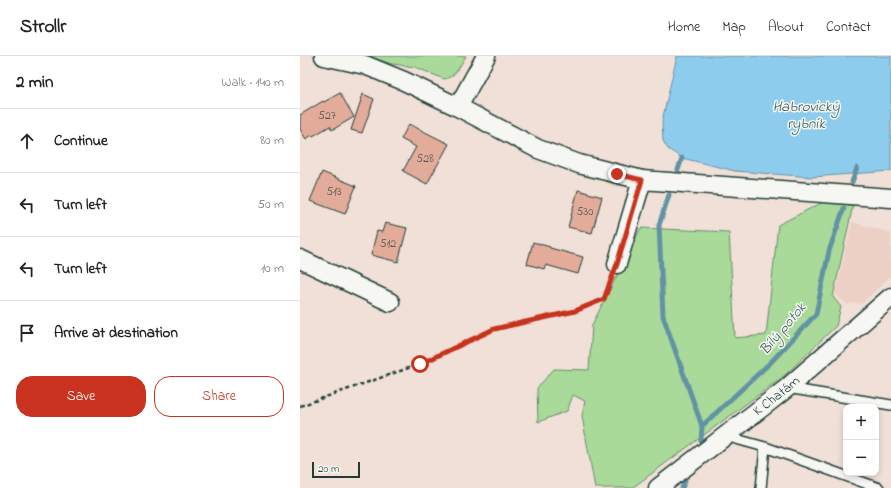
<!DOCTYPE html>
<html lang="en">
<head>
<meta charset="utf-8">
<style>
	body { margin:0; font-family:"Indie Flower",sans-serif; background:#f2f2f2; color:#222 }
	.controls { position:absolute; right:12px; bottom:12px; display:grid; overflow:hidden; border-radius:8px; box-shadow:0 2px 6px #0003 }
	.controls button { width:36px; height:36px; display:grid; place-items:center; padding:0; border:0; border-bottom:1px solid #e0e0e0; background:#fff; color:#222; font:20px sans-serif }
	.scale { position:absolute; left:12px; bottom:10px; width:48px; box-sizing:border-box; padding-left:4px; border:2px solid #1f3d34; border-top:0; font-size:11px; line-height:14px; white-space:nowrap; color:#1f3d34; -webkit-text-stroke:3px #f6f6f2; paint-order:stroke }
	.stop { position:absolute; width:12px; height:12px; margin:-9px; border:3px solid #c8321e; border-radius:50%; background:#fff }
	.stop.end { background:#c8321e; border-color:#fff; box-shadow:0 1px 4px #0008 }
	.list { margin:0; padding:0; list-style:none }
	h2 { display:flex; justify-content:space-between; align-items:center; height:52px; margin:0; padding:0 16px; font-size:17px }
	h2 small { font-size:13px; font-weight:400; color:#767676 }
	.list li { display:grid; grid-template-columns:26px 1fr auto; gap:12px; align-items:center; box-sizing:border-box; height:64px; padding:0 16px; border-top:1px solid #e0e0e0 }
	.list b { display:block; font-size:15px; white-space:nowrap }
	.list em { font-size:13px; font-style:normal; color:#767676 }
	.actions { display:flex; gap:8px; padding:12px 16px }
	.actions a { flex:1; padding:9px 0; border:1px solid #c8321e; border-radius:16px; text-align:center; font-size:14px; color:#c8321e }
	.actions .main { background:#c8321e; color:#fff }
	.icon { flex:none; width:22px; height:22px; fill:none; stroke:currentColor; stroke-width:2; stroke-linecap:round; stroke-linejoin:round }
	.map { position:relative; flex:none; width:591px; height:432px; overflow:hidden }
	header { display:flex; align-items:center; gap:24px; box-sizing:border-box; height:56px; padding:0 20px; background:#fff; border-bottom:1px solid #e0e0e0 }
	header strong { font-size:19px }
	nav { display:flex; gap:22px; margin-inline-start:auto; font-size:14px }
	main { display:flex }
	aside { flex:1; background:#fff }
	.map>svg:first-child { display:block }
	.built { fill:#ecd0c5 }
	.green { fill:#a9da9a; stroke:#648c67 }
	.water { fill:#8eccee; stroke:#6293a4 }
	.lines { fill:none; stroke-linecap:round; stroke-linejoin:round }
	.stream { stroke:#6293a4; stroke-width:5 }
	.building { fill:#e3ac9a; stroke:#1f3d34 }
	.service-casing { stroke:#1f3d34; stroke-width:12 }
	.minor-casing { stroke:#1f3d34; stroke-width:21 }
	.path { stroke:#1f3d34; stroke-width:2.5; stroke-dasharray:4 3; stroke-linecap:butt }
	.service { stroke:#f6f6f2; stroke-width:9 }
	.minor { stroke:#f6f6f2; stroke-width:18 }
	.route { stroke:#c8321e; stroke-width:5 }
	.labels { text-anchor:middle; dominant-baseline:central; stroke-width:3; stroke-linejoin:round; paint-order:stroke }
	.number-label { font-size:12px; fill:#50594e }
	.street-label { font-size:14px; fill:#1f3d34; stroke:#f6f6f2 }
	.water-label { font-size:15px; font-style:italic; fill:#355a59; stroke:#f6f6f2 }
</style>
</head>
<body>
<header>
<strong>Strollr</strong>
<nav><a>Home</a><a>Map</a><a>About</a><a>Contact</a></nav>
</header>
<main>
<aside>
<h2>2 min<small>Walk · 140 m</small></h2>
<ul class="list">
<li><svg class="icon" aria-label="ahead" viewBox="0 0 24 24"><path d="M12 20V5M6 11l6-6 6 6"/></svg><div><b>Continue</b></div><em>80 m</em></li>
<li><svg class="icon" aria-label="left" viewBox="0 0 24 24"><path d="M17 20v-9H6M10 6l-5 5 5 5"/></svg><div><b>Turn left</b></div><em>50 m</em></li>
<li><svg class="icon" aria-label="left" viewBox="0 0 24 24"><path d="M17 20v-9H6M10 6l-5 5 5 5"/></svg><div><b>Turn left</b></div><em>10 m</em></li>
<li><svg class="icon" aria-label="arrive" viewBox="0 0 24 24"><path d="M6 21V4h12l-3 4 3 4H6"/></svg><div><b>Arrive at destination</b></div></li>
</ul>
<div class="actions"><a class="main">Save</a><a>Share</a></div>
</aside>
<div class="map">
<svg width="591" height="432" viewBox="0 0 591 432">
	<rect width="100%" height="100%" fill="#f0e0d8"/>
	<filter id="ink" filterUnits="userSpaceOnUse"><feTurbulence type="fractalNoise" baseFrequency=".025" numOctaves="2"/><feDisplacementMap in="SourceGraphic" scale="8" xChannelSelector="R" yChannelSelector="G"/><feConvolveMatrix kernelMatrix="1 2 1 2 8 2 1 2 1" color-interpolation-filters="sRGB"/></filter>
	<g filter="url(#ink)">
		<!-- built -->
		<path class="built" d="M552,166l39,11v43l-29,27 -15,1 -12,-10z"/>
		<!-- green -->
		<path class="green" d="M67,0h99c-6,9 -10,21 -22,23l-29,-12 -23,-3z
			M523,146l30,3 -20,92 8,10 -5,19 -52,50 -152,112h-37l-13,-72 3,-15 -12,-6 -6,16 -29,11 -1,-34 17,-19 35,1 3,-45 49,-97 88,4 6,106 31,-3 12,-110z"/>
		<!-- water -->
		<path class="water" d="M377,0h214v115l-79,6 -77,-6 -53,-13 -14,-9 -5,-8 -1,-20z"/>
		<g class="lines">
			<!-- stream -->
			<path class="stream" d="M378,114l4,-12
				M552,126l5,-14
				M369,139l-10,30 4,91 39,110
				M401,385l1,-15 69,-64 45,-48 13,-63 15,-43
				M382,432l3,-7"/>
		</g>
		<!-- building -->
		<path class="building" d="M40,37l14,24 -22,13 -2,-4 -17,10 -1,-1 -6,4 -6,-10v-14l23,-14 1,1z
			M63,38l11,5 -12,34 -11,-3z
			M109,68l40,20 -22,40 -24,-13 13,-24 -15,-8z
			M22,116l34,14 -11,28 -35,-13z
			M278,134l24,7 -10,36 -24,-6z
			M85,167l22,5 -9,34 -27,-7 6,-24 5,1z
			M233,186l17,5v1l33,9 -5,17 -32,-9 -2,4 -17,-5z"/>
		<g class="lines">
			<!-- service casing -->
			<g class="service-casing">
				<path id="service" d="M487,332l104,17
					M425,380l40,11 114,41
					M461,432l4,-41"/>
			</g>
			<!-- minor casing -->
			<g class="minor-casing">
				<g id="minor">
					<path d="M24,0l41,9 39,16 54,26 80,42 41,15 63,16"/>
					<path d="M158,51l28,-51"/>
					<path d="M0,203l90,43"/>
					<path d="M317,208l25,-84 249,18"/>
					<path id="s1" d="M358,432l129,-100 104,-91"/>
				</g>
			</g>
			<!-- path -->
			<path class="path" d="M0,350l120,-42 74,-35 81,-18 29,-12 7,-20"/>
			<!-- service -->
			<use href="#service" class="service"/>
			<!-- minor -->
			<use href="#minor" class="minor"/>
		</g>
	</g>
	<g class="lines" filter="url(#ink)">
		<!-- route -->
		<path class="route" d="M120,308l74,-35 81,-18 29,-12 13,-35 25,-84 -25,-6"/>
	</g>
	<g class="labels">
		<!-- number labels -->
		<g class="number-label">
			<text x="27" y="60">527</text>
			<text x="125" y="103">528</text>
			<text x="34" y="136">513</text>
			<text x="285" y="156">530</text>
			<text x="88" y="188">512</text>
		</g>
		<!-- street labels -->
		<g class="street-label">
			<text stroke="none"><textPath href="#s1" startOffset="150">K Chatám</textPath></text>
		</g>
		<!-- water labels -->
		<g class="water-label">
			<text x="506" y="51">Habrovický<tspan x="506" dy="17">rybník</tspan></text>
			<text transform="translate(483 273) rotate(-50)">Bílý potok</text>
		</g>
	</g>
</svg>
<div class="controls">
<button>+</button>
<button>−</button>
</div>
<div class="scale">20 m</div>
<div class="stop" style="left:120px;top:308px"></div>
<div class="stop end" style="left:317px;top:118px"></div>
</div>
</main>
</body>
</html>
